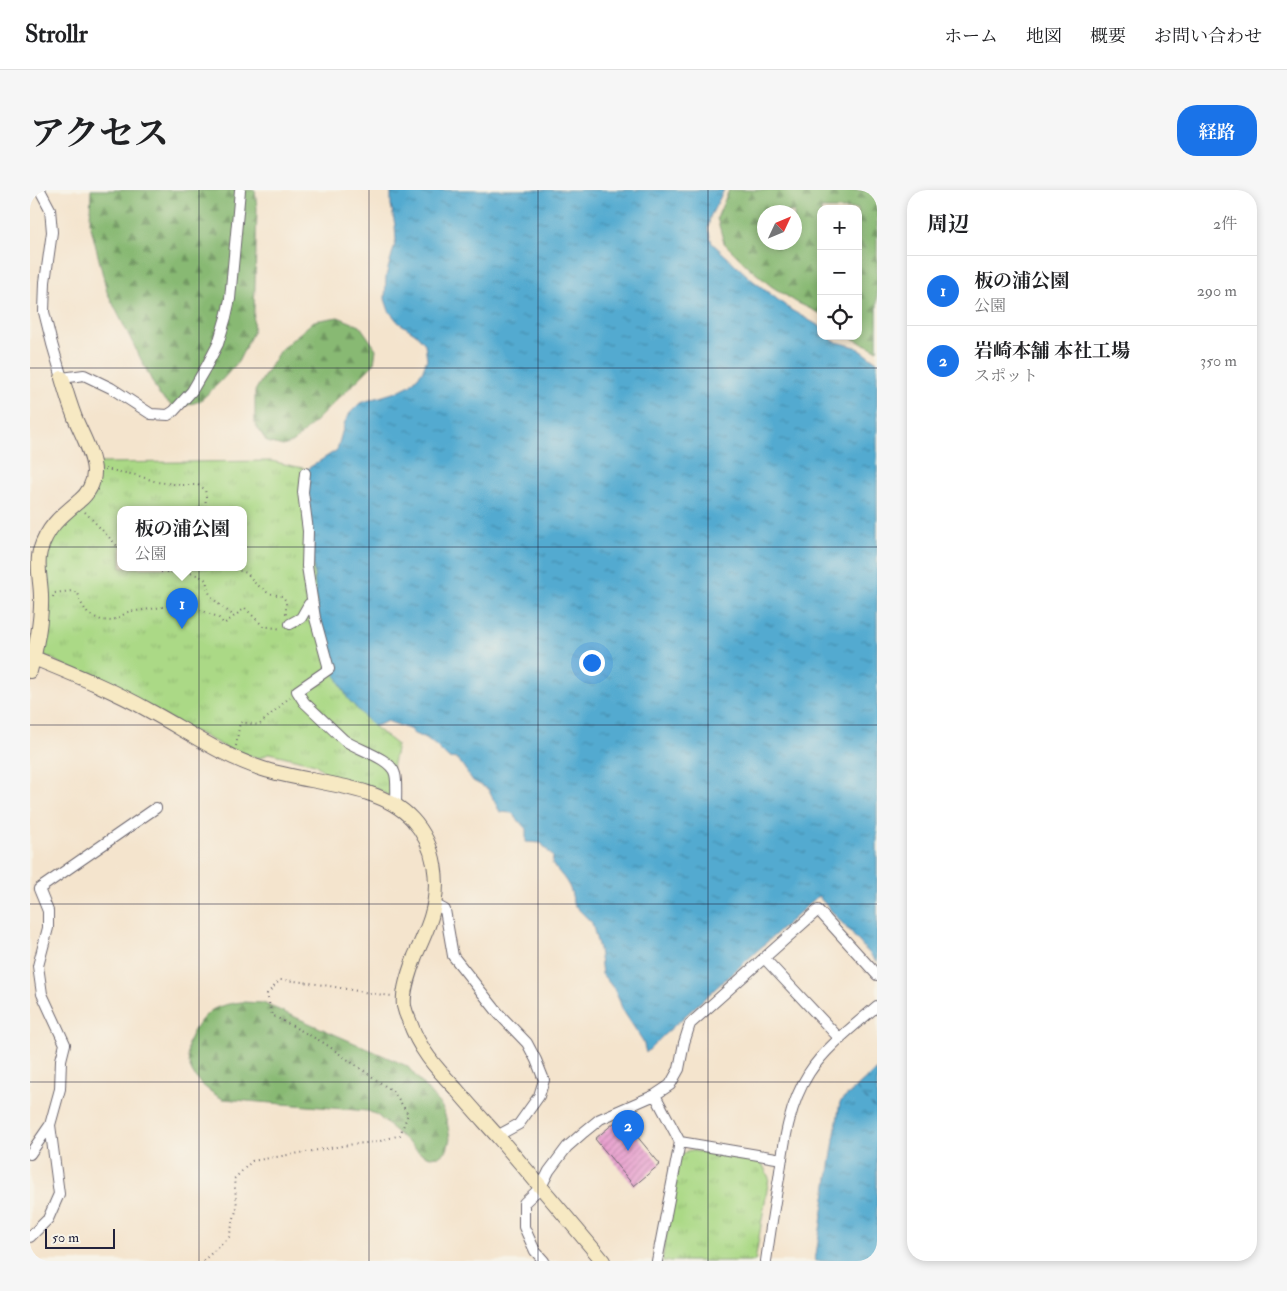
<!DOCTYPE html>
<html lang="ja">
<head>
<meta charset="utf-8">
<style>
	body { margin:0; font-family:"IM FELL Double Pica","Noto Serif JP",serif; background:#f6f6f6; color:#202124 }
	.controls { position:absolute; right:15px; top:15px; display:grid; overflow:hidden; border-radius:10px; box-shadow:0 2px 8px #0003 }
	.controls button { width:45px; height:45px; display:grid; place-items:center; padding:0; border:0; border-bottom:1px solid #e0e0e0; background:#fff; color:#202124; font:25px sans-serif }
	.compass { position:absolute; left:727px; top:15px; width:45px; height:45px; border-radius:50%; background:#fff; box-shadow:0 2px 8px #0003; rotate:46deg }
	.scale { position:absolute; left:15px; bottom:12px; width:70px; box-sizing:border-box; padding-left:5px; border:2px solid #22223b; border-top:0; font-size:14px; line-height:18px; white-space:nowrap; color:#22223b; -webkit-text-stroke:4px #f7f3e8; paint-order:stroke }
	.you { position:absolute; left:561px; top:472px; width:18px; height:18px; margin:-12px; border:4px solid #fff; border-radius:50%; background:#1a73e8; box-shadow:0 0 0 8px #1a73e833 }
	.badge { display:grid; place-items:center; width:32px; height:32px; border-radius:50%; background:#1a73e8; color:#fff; font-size:16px; font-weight:700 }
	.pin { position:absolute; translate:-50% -41px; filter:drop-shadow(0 1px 2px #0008) }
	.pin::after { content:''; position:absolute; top:26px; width:18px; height:15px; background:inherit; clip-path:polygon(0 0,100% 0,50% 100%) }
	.popup { position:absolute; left:87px; top:316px; width:130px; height:65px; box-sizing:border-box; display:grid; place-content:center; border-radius:10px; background:#fff; filter:drop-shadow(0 1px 4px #0005); font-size:16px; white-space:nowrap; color:#757577 }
	.popup b { font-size:19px; color:#202124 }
	.popup::after { content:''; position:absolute; left:50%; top:100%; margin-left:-10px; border:10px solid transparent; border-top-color:#fff }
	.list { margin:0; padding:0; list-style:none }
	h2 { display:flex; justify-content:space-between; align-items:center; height:65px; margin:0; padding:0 20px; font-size:21px }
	h2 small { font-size:16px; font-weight:400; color:#757577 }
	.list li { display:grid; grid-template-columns:32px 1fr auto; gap:15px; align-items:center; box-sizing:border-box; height:70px; padding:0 20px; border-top:1px solid #e0e0e0 }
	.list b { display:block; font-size:19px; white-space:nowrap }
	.list p { margin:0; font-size:16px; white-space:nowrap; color:#757577 }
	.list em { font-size:16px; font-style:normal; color:#757577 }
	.icon { flex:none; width:28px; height:28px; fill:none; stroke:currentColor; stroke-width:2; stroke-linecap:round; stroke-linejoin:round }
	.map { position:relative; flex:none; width:847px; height:1071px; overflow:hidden; border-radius:20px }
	header { display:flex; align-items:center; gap:30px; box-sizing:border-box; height:70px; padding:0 25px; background:#fff; border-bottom:1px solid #e0e0e0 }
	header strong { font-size:24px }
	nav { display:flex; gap:28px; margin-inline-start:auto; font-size:18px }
	.intro { display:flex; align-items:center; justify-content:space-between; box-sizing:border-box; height:120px; padding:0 30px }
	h1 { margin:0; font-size:35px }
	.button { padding:12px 22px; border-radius:20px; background:#1a73e8; color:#fff; font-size:18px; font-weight:700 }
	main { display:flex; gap:30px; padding:0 30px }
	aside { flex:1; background:#fff; border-radius:20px; box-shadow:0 2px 8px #0003 }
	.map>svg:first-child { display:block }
	.forest { fill:url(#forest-firs); stroke:#556e57; fill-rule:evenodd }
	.park { fill:url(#park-tufts); stroke:#667e60; fill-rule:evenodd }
	.water { fill:url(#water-ripples); stroke:#3a6686 }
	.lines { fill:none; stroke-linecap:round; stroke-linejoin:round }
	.ferry { stroke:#365877; stroke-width:1; stroke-dasharray:6 5; stroke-linecap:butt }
	.building { fill:url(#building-hatch) }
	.street-casing { stroke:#6c666e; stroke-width:12 }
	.secondary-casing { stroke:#6c666e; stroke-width:16 }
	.path { stroke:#6c666e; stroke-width:2; stroke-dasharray:1 4; stroke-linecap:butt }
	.street { stroke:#fff; stroke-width:10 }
	.secondary { stroke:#f7e9c3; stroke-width:14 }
	.grid { fill:none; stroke:#22223b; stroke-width:1; stroke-opacity:0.55 }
</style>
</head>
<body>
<header>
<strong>Strollr</strong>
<nav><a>ホーム</a><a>地図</a><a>概要</a><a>お問い合わせ</a></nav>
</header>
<div class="intro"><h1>アクセス</h1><a class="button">経路</a></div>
<main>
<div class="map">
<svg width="847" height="1071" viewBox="0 0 847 1071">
	<defs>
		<pattern id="forest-firs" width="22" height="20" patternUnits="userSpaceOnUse" patternTransform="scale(1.25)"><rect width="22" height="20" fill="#88b973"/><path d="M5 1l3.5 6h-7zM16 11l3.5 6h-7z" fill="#6f9660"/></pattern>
		<pattern id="park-tufts" width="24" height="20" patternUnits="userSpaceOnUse" patternTransform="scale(1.25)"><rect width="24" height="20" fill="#abd986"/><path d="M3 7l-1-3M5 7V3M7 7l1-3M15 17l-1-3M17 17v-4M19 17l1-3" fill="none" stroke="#93ba75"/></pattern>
		<pattern id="water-ripples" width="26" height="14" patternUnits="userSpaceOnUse" patternTransform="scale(1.25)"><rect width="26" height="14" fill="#53aad0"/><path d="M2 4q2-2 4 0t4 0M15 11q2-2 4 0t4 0" fill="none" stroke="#448aaa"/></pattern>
		<pattern id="building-hatch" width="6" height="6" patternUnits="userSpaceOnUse" patternTransform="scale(1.25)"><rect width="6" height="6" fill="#e89dce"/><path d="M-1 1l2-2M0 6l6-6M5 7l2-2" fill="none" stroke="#bc80a8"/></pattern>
	</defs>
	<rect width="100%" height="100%" fill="#f7f3e8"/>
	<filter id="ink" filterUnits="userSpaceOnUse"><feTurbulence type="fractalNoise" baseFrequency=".02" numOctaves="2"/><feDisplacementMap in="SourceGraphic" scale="10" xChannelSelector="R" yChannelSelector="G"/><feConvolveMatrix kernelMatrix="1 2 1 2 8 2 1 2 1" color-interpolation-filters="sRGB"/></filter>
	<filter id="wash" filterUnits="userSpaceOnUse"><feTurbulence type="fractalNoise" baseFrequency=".0096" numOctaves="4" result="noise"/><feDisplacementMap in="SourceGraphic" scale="20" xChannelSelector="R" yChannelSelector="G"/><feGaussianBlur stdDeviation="1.12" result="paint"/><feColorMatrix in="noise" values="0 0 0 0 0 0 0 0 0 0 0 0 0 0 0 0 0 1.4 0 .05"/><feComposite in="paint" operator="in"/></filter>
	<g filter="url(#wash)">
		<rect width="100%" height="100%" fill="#f4e4cd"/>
		<!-- forest -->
		<path class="forest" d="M61,0h164l2,18 -2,77 -2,47 -15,30 -17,19 -21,20 -24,8 -17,-14 -52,-103 -17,-69z
			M699,0h148v160l-30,-14h11v-127h-37v105l-25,-12 -25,-16 -25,-21 -22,-22 -7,-25zM764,22v30h-30v-30z
			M308,127l22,9 16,23 -2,15 -80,78 -11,4 -16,-4 -12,-18v-33l25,-41 34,-29z
			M212,812l21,1 144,63 35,41 5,14 3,18 -3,11 -7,6 -10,1 -10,-4 -43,-38 -9,-4 -145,-12c-13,-7 -28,-17 -33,-32 -2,-6 -3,-17 -2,-23 3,-12 14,-27 24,-34 9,-5 20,-7 30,-8z"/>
		<!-- park -->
		<path class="park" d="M241,271l36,8 7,105 59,152 24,19 -5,23v30c-6,-3 -11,-8 -17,-10 -14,-6 -28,-5 -42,-8l-7,-7 -11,-9 -45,-11 -10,5 -25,-6 -193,-98 2,-94 6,-23 22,-26 25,-48zM91,320h122v58h-122z
			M659,960l73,13 7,15 -14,83h-93l17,-104z"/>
		<!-- water -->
		<path class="water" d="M361,0h333l-14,27 -2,12 4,14 39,36 40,31 30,17v9h9l3,5 23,6 21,15v600l-59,-66 -153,138 -19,19 -3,-12 -21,-32 -2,-7 -6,-13 -12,-15 -3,-25 -7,-26 -19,-19c0,-18 -10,-27 -21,-40l1,-7 -12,-14 -15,-1v-13l-14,-16 -12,-1 -12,-23 -15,-8 -15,-22 -10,-1 -13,-13 -9,-7 -12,-4 -5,-5 -22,-8 -8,4 -6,1 -25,-27 -14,-27 -7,-21 -10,-43 -3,-34 -2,-41 -7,-42 2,-22 30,-19 8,-28 5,-9 10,-10 36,-11 14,-7 12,-13 5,-13 -2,-15 -9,-10 -18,-12 -9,-11 -4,-12 1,-23 10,-36 -1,-15 -4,-20z
			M847,879v192h-62l25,-159z"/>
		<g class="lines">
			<!-- ferry -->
			<path class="ferry" d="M826,898l21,23"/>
		</g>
		<g id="blocks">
			<!-- building -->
			<path class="building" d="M591,927l39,47 -26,22 -39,-47z"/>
		</g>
	</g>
	<g filter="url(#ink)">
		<use href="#blocks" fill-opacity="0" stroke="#6c666e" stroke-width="1"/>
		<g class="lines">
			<!-- street casing -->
			<g class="street-casing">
				<path id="street" d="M10,0l10,19 2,23 -7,50 -1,30 8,32 10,34 22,-3 27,13 40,26 17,1 6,-4 18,-20 14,-24 12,-23 8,-27 4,-18 10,-109
					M275,283l-2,19 5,39 -1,35 8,52 14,51 -32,22 7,11 40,38c12,9 47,18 51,34 2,7 1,24 1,32
					M260,434l11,-6 8,-14 3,7
					M404,714l11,6 8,46 46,58 28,29 9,17 8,20 -5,16 -20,28 -22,12
					M735,769l75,80
					M625,905l25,47 -23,119
					M650,952l102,17
					M0,964l20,-29 10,-36 1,-29 4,-16 -23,-50 -4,-28 10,-38v-17l-9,-22 117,-81
					M0,1047l18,-18 11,-25 -9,-69
					M514,1071l-9,-10 -11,-24v-24l17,-16 8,-16 18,-24 17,-15 16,-13 55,-24 15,-10 9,-16 5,-26 6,-19 128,-114 59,65
					M736,1071c4,-28 8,-55 13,-83 5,-36 10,-74 30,-105 16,-25 46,-48 68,-67"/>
			</g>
			<!-- secondary casing -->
			<g class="secondary-casing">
				<path id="secondary" d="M4,468c39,16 79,32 116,53 37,20 72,45 113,58 45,15 117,14 149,50 24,26 29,65 19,98 -4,13 -10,26 -16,39 -5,14 -13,35 -11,50 1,5 3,10 5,14 10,29 26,47 47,69 14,17 29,33 44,50 34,40 69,81 103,122
					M0,481c6,-21 12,-53 11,-75 0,-14 -5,-31 -1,-45 7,-24 21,-35 39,-50 9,-7 15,-18 15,-29 0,-17 -13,-39 -19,-54 -5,-13 -9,-26 -13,-40"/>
			</g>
			<!-- path -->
			<path class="path" d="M75,279l31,6 21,7 25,3h16l7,4 1,7 -1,14
				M55,322l36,38
				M128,378l3,4c16,0 33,-2 46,9 -2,16 16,26 27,35
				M200,378l17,5 8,10 13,10 14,3 4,5v15
				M23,407l1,-4 18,-2 6,2 3,10 7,11 13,6 11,1 16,-9 23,-3 31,-6 36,14 6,7 21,-16 18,18 19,3
				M206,556l4,-24 19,3 31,-28
				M173,1071l26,-24 8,-30 -3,-28 18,-18 102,-17 23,-2 23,-7 8,-21 -14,-22 -70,-49 -52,-28 -5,-21 13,-14c38,2 75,12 112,16"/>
			<!-- street -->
			<use href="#street" class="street"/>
			<!-- secondary -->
			<use href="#secondary" class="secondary"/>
		</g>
	</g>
	<!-- grid -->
	<path class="grid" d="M169,0v1071M339,0v1071M508,0v1071M678,0v1071M0,178h847M0,357h847M0,535h847M0,714h847M0,892h847"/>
</svg>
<div class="controls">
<button>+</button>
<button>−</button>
<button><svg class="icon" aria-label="locate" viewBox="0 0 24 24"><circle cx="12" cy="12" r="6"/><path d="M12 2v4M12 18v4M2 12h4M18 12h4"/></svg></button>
</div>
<svg class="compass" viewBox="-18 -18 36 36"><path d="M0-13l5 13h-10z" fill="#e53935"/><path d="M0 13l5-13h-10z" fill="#757577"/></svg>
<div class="scale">50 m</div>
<div class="you"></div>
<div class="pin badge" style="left:152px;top:439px">1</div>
<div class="popup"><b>板の浦公園</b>公園</div>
<div class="pin badge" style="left:598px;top:961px">2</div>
</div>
<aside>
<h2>周辺<small>2件</small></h2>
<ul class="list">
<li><span class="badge">1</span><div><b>板の浦公園</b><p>公園</p></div><em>290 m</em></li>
<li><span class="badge">2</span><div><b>岩崎本舗 本社工場</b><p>スポット</p></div><em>350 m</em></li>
</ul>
</aside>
</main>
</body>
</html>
